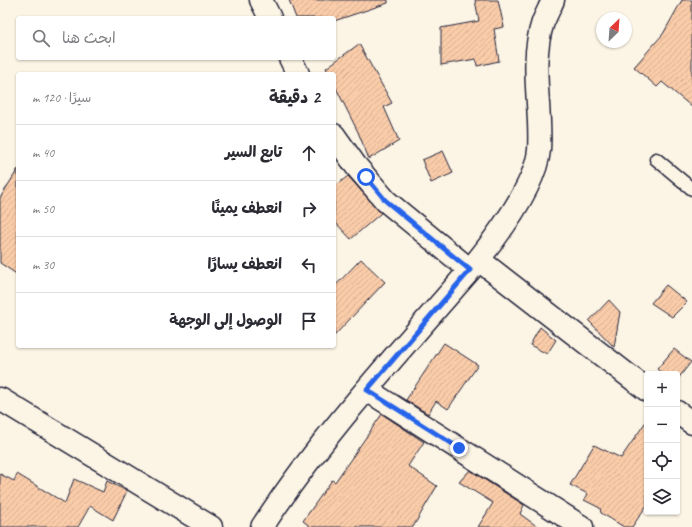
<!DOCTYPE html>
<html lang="ar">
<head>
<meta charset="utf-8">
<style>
	body { margin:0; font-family:Caveat,"Playpen Sans Arabic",sans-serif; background:#f7f7f7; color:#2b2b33; direction:rtl }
	.controls { position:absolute; right:12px; bottom:12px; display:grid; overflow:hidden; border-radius:4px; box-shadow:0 1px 3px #0004 }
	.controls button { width:36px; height:36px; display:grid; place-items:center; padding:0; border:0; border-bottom:1px solid #e1e1e2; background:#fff; color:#2b2b33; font:20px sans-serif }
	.compass { position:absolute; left:596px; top:12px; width:36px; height:36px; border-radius:50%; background:#fff; box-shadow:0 1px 3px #0004; rotate:25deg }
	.stop { position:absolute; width:12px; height:12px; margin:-9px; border:3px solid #2563eb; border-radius:50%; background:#fff }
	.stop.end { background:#2563eb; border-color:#fff; box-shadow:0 1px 4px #0008 }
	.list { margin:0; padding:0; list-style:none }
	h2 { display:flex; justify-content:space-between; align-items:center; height:52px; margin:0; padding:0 16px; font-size:17px }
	h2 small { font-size:13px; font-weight:400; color:#7c7c81 }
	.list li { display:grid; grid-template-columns:26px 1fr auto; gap:12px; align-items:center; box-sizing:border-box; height:56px; padding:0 16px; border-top:1px solid #e1e1e2 }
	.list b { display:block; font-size:15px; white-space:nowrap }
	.list em { font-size:13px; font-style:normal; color:#7c7c81 }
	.icon { flex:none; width:22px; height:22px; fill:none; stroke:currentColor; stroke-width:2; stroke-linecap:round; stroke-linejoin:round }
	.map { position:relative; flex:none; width:692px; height:527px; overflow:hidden; direction:ltr }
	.search { position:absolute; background:#fff; box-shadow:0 1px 3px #0004; left:16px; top:16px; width:320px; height:44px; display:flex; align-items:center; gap:10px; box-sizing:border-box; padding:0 14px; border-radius:4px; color:#7c7c81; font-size:15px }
	.panel { position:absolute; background:#fff; box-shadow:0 1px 3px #0004; left:16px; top:72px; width:320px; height:276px; border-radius:4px; direction:rtl }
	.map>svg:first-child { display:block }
	.building { fill:url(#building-hatch); stroke:#22223b }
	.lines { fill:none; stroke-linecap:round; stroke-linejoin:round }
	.service-casing { stroke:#22223b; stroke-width:15 }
	.minor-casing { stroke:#22223b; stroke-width:25 }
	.tertiary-casing { stroke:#22223b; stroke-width:25 }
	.service { stroke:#fcf5e5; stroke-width:12 }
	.minor { stroke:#fcf5e5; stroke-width:22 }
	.tertiary { stroke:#fcf5e5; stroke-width:22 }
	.route { stroke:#2563eb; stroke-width:5 }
</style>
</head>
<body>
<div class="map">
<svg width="692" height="527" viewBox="0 0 692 527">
	<defs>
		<pattern id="building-hatch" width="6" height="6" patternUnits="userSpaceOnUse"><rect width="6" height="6" fill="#facca9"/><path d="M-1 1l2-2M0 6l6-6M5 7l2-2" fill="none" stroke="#d6af92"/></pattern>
	</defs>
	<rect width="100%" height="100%" fill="#fcf5e5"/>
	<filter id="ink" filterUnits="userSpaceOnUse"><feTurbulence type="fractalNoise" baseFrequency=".025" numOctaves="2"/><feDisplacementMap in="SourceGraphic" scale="8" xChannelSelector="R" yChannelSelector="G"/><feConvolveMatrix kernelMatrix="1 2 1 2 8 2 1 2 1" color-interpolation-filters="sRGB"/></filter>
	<g filter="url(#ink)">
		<!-- building -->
		<path class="building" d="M289,0h99v3l-54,18v-3h-38z
			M475,0h23l6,27 -10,2 5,32 -22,5 -1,-7 -35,6v-37l38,-7z
			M682,0h10v107l-30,-25 -5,5 -23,-20 29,-33z
			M359,44l33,59 -8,4 15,34 -30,18 -11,-27 -24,-48v-10h-5l-3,-6z
			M443,151l10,22 -22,10 -9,-23z
			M18,169v106l-18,-12v-65z
			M348,176l33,37 -30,26 -17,-18v-34z
			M361,259l24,23 -51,54v-49z
			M666,285l21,17 -15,15 -21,-14z
			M609,300l11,12 -6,35 -25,-26z
			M540,327l16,13 -9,14 -17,-9z
			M444,343l34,22 -30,44 -12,-8 -8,13 -22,-14z
			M674,349l17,13 -14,18v-6h-14l-6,-5z
			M382,414l42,28 -16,24 29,20 -24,41h-102l-8,-6 29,-41 3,2z
			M647,420v85l-15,22h-8l-23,-14 -1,-5 -16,-8 4,-6 -18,-9 24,-40 27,13z
			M470,470l54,35 -4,9 18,13h-60l15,-24 -34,-21z
			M0,474l14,7 3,-7 48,29 9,-24 29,13 4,-11 20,10 -14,29 -23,-14 -12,21h-78z"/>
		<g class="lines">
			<!-- service casing -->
			<g class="service-casing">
				<path id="service" d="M656,159l36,30"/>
			</g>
			<!-- minor casing -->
			<g class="minor-casing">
				<path id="minor" d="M261,0l9,18
					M290,58l8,16
					M334,135l22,31 30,35 84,69c23,-28 66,-84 69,-120 3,-42 -10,-87 4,-128 3,-7 7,-15 10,-22
					M479,260l168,130
					M367,390l215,137
					M677,412l15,11
					M262,527c60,-92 136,-174 208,-257"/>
			</g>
			<!-- tertiary casing -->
			<g class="tertiary-casing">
				<path id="tertiary" d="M0,399l211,128"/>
			</g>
			<!-- service -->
			<use href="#service" class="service"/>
			<!-- minor -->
			<use href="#minor" class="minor"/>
			<!-- tertiary -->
			<use href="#tertiary" class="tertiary"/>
		</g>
	</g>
	<g class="lines" filter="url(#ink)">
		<!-- route -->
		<path class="route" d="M366,177l20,24 84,69 -103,120 92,58"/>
	</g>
</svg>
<div class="controls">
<button>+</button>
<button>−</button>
<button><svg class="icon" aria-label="locate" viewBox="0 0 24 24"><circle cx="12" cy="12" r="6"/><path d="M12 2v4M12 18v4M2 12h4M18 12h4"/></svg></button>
<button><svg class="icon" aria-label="layers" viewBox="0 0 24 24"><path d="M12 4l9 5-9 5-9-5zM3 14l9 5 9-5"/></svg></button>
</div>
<svg class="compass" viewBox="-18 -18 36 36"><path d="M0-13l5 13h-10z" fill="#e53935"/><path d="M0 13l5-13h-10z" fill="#7c7c81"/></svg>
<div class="stop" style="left:366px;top:177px"></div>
<div class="stop end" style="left:459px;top:448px"></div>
<div class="search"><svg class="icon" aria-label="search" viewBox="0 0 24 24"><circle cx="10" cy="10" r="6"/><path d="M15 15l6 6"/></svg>ابحث هنا</div>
<section class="panel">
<h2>2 دقيقة<small>سيرًا · 120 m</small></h2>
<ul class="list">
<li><svg class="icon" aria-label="ahead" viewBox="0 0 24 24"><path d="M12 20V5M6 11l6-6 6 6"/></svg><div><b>تابع السير</b></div><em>40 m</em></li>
<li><svg class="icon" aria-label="right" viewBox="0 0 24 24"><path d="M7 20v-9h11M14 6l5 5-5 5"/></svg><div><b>انعطف يمينًا</b></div><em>50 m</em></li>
<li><svg class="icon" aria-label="left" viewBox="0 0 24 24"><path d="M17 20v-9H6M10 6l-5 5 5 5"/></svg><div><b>انعطف يسارًا</b></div><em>30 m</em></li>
<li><svg class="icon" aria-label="arrive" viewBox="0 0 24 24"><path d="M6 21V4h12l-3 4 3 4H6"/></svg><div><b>الوصول إلى الوجهة</b></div></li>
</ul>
</section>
</div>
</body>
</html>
